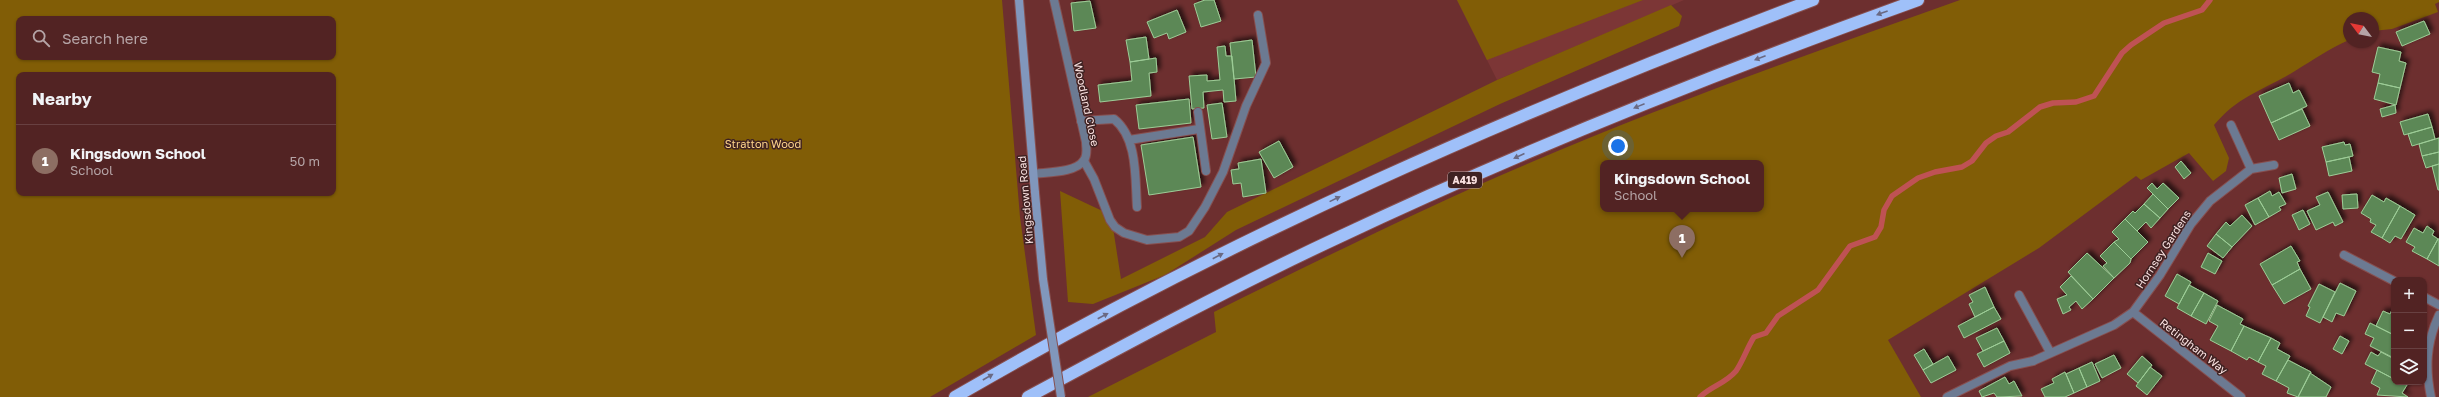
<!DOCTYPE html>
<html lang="en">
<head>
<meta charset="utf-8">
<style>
	body { margin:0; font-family:"Golos Text",sans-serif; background:#5c2f30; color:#f1f3f6 }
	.controls { position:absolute; right:12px; bottom:12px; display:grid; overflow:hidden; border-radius:8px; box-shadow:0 1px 3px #0004 }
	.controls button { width:36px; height:36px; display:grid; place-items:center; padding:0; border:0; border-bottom:1px solid #684041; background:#522323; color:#f1f3f6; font:20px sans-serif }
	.compass { position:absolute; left:2343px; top:12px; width:36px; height:36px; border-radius:50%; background:#522323; box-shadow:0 1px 3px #0004; rotate:302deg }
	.you { position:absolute; left:1618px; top:146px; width:14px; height:14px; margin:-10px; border:3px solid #fff; border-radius:50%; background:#1a73e8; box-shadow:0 0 0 6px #1a73e833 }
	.badge { display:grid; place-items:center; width:26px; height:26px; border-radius:50%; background:#d6ab8b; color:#fff; font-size:13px; font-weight:700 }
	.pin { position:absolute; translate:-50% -33px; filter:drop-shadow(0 1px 2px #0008) }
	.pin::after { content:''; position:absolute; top:21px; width:14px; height:12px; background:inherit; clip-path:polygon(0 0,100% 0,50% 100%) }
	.popup { position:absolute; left:1600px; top:160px; width:164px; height:52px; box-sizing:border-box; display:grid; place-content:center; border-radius:8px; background:#522323; filter:drop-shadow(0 1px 3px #0005); font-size:13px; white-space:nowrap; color:#b5a4a6 }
	.popup b { font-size:15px; color:#f1f3f6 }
	.popup::after { content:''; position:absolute; left:50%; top:100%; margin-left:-8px; border:8px solid transparent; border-top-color:#522323 }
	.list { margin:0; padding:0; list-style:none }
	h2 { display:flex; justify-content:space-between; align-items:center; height:52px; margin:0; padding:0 16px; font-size:17px }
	h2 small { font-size:13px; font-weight:400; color:#b5a4a6 }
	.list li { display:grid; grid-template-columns:26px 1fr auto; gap:12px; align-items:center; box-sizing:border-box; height:72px; padding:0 16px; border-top:1px solid #684041 }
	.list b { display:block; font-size:15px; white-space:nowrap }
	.list p { margin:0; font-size:13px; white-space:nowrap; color:#b5a4a6 }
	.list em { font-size:13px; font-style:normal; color:#b5a4a6 }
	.icon { flex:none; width:22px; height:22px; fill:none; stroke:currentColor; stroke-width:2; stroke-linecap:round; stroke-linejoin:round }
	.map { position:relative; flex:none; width:2439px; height:397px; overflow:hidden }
	.search { position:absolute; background:#522323; box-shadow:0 1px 3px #0004; left:16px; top:16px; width:320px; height:44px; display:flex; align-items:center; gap:10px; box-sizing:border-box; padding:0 14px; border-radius:8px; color:#b5a4a6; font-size:15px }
	.panel { position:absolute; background:#522323; box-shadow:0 1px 3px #0004; left:16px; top:72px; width:320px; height:124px; border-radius:8px }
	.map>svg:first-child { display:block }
	.built { fill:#7c3636 }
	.green { fill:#815d06; fill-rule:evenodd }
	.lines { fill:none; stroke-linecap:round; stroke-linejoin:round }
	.stream { stroke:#bf5254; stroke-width:5.5 }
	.building { fill:#5c8856; stroke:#9dcd97; filter:url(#shadow) }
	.lane-casing { stroke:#874f4f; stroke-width:10 }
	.street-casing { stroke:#874f4f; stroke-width:10 }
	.secondary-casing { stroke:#874f4f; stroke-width:10 }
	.highway-casing { stroke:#874f4f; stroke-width:14 }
	.lane { stroke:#6c7a92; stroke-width:8 }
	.street { stroke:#6c7a92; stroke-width:8 }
	.secondary { stroke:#8197bc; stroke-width:8 }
	.highway { stroke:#9fc0f9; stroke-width:12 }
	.secondary-bridge-casing { stroke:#874f4f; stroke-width:10; stroke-linecap:butt }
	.secondary-bridge { stroke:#8197bc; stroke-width:8 }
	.oneway { fill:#6a6983 }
	.labels { text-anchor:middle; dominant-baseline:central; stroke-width:3; stroke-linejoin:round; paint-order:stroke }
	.shield { fill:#3f2222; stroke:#c3a8a8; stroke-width:1 }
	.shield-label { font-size:10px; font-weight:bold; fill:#fbe2e1 }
	.street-label { font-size:11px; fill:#fbe2e1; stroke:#3f2222 }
	.park-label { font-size:11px; fill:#fbd288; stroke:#3f2222 }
</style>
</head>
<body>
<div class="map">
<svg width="2439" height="397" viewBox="0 0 2439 397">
	<defs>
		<filter id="shadow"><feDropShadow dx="3.5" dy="-3.5" stdDeviation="2" flood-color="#0009"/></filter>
	</defs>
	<rect width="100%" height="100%" fill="#6d2f2f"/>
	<!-- built -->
	<path class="built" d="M1457,0h227l-187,80z"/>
	<!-- green -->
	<path class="green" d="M0,0h1002l18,217 16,118 -106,62h-930zM19,19h314v38h-314zM19,75h314v118h-314z
		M1457,0h186l-156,60z
		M1960,0h479v2l-4,2 3,8 -46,17 -19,2v-13h-24v22c-19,8 -36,20 -54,31 -31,19 -56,24 -81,54l15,33 -3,13 -13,10 -24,-28 -48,27 -5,-4 -97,72 -151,92 33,57h-833l128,-65 -2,-20c103,-51 207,-103 313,-148 142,-61 288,-112 433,-164zM1603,163h158v46h-158z
		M1671,5l11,11 -3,10 -179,78 -264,126 -71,45 -72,29 -25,-2 -8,-111 51,24 10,64 84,-42 22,-25 270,-132z"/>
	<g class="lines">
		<!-- stream -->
		<path class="stream" d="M1700,397c11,-11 25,-13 36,-26 7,-10 11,-23 18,-34l12,-4 12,-17 40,-26 32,-44 25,-9 6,-10 3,-17 8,-14 26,-18 17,-6 27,-5 10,-6 14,-18 10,-7 12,-4 32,-25 13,-4 23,-1 18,-6 28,-43 9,-8 33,-22 38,-13 8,-10"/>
	</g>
	<!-- building -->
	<path class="building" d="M1205,0h9l7,21 -20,6 -7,-23z
		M1090,1l6,27 -22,3 -3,-28z
		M1177,10l9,22 -17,7 -2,-6 -13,5 -7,-16z
		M2424,21l6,13 -28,12 -6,-14z
		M1146,37l3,22 -19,3 -4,-22z
		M1252,40l4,37 -22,2 -4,-36z
		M1225,46l1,10h6l4,45 -12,1 -1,-12 -20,2 1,16 -12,1 -3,-33 18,-1v6l13,-1 -3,-33z
		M2378,47l23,5 -2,9 7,2 -6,25 -22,-5 2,-9 -8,-2z
		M1156,58l1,14 -8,1 2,23 -51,6 -2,-17 34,-4 -2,-19z
		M2289,83l4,10 6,-3 8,16 -36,17 -12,-27z
		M2378,83l22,5 -4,17 -22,-6z
		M1189,99l2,24 -52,6 -3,-24z
		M1222,103l5,34 -15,2 -5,-34z
		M2395,105l1,8 -14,4 -2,-8z
		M2302,109l8,17 -31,14 -8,-17z
		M2428,114l4,13 -28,8 -4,-13z
		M2432,127l3,12 -23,7 -4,-12z
		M1193,137l8,50 -52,8 -8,-50z
		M2439,138v14l-17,4 -3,-12z
		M1279,141l14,26 -19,11 -15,-26z
		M2344,142l1,3 5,-1 3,12 -27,6 -4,-15z
		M2439,152v12l-13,4 -4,-12z
		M2349,157l3,14 -23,5 -3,-14z
		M1261,159l5,34 -23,4 -2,-14 -8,1 -2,-14 8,-1 -1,-6z
		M2181,161l10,12 -7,6 -9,-12z
		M2439,164v26h-1l-6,-24z
		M2292,174l4,15 -14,4 -3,-15z
		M2152,183l5,6 6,-6 16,15 -11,11 -21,-21z
		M2270,191l2,5 7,-4 7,12 -7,3 2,3 -12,7 -11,-19z
		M2328,192l15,30 -8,4 -2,-4 -17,8 -9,-19 13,-6 -4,-8z
		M2153,194l15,15 -8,9 -16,-14z
		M2357,194l1,14 -15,1 -1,-14z
		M2372,195l12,7 2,-4 14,8 -18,32 -11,-6 5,-7 -6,-3 1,-3 -10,-6z
		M2258,198l11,19 -14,8 -10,-20z
		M2144,204l16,14 -9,10 -5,-6 -9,9 -12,-12 8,-8 2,2z
		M2400,206l15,9 -14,24 -6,-3 -5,7 -8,-5z
		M2303,210l7,14 -11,6 -7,-15z
		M2242,215l10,11 -20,21 -16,-13 10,-12 4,4z
		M2125,219l23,23 -17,17 -17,-17 5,-3 -7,-7z
		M2427,226l7,5 -2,4 6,4 -11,20 -15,-8 3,-4 -9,-5 8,-14 9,5z
		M2216,234l16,13 -9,11 -16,-12z
		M2438,239h1v27l-12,-7z
		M2114,242l17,17 -1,4 -16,15 -11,-12 4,-3 -7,-7z
		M2291,246l9,15 -3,1 3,7 -28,16 -12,-21z
		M2087,253l27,25 -21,21 -25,-27z
		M2208,253l14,8 -7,13 -14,-7z
		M2300,269l11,20 -27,15 -12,-19z
		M2177,274l14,8 -12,22 -14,-8z
		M2071,276l22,23 -11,10 -6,-8 -7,6 2,3 -8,4 -6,-15 10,-4 -7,-8z
		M2340,283l16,8 -12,25 -8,-3 -4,9 -9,-5z
		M2319,284l16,8 -15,31 -14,-7 4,-9 -2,-1z
		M2189,285l15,8 -13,23 -14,-8z
		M1985,287l9,20 -19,10 -6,-13 4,-2 -4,-7z
		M2204,293l14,8 -12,23 -15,-8z
		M2217,305l26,14 -3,5 4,2 -13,25 -21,-11 8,-14 -9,-5z
		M2394,306v29l-18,-9 7,-15 7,3z
		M1994,307l7,12 -37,19 -6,-12z
		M2370,323l24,12v23l-24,-12 4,-8 -9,-4z
		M2244,326l27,12 -13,24 -9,-5 -2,3 -16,-9z
		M1997,328l7,13 -21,10 -7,-13z
		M2340,336l9,5 -7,13 -9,-5z
		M2271,338l9,5 -3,6 13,7 -14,25 -14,-7 4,-8 -8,-4z
		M2004,341l6,12 -26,14 -7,-13z
		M1924,349l9,15 -10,6 -9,-15z
		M2371,352l7,4 3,-4 13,7v20l-29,-15z
		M2114,355l7,13 -19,10 -7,-14z
		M1948,356l8,14 -25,13 -8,-13z
		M2142,356l10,9 -14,18 -11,-9z
		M2288,360l23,12 -13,25 -11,-4 2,-5 -13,-7z
		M2092,362l8,19 -13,6 -8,-19z
		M2150,367l12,9 -15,19 -11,-9z
		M2079,368l8,19 -13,6 -8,-19z
		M2377,370l17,9v3l13,3 -5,8 6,4 -31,-2 3,-7 -9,-5z
		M2065,372l9,21 -9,4h-20l-4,-8 13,-6 -2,-4z
		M2310,373l21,14 -5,10h-28z
		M2005,377l4,7 5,-3 8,15 -25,1 -3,-4 -12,4 -3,-6z"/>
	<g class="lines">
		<!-- lane casing -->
		<g class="lane-casing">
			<path id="lane" d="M1198,112l8,59
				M1081,121l33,-2c24,19 21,60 23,88
				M1129,140l70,-11
				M1084,161l10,18 16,41 5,7 9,6 23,7 32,-3 10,-6 16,-24 18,-35 23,-66 20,-43 -8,-48
				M1947,397l63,-31 23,-5"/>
		</g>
		<!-- street casing -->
		<g class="street-casing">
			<path id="street" d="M2231,125l20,44
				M1033,174c14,-2 43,-1 51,-14 4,-5 2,-12 2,-18l-32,-142
				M2344,255l50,26
				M2019,295l31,57
				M2424,297l15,8
				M2133,312l108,85
				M2033,361l81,-36 19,-13 27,-37 31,-51 19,-23 41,-32 23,-4
				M2431,397c-6,-29 -5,-54 8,-82"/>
		</g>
		<!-- secondary casing -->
		<g class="secondary-casing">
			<path id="secondary" d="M1019,0l16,193"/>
		</g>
		<!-- highway casing -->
		<g class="highway-casing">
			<path id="highway" d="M955,397c273,-159 563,-286 858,-397
				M1028,397c102,-55 204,-110 309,-159 190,-90 384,-167 581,-238"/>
		</g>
		<!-- lane -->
		<use href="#lane" class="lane"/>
		<!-- street -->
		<use href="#street" class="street"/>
		<!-- secondary -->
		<use href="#secondary" class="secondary"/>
		<!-- highway -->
		<use href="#highway" class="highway"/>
		<!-- secondary-bridge casing -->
		<g class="secondary-bridge-casing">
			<path id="secondary-bridge" d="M1035,193l8,86 18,118"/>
		</g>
		<!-- secondary-bridge -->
		<use href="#secondary-bridge" class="secondary-bridge"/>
	</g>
	<!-- one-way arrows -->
	<defs><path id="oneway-solid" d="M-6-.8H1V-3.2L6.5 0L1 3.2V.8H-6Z"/></defs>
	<g class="oneway">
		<use href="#oneway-solid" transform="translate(1882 13) rotate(160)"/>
		<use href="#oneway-solid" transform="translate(1760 58) rotate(159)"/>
		<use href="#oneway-solid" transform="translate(1639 106) rotate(158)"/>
		<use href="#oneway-solid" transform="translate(1519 156) rotate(156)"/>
		<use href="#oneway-solid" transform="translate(1335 199) rotate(-26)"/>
		<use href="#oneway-solid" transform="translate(1218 256) rotate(-28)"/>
		<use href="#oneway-solid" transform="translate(1103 316) rotate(-28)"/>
		<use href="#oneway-solid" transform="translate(988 377) rotate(-30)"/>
	</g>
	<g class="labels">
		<!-- shield labels -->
		<rect class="shield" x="1448" y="172" width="34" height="16" rx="3"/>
		<g class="shield-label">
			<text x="1465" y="180">A419</text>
		</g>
		<!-- street labels -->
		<g class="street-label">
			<text transform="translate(1087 104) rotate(78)">Woodland Close</text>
			<text transform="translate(1025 200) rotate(-95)">Kingsdown Road</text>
			<text transform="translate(2163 249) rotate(-57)">Hornsey Gardens</text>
			<text transform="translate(2194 346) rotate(38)">Retingham Way</text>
		</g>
		<!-- park labels -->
		<g class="park-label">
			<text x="763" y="143">Stratton Wood</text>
		</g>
	</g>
</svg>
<div class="controls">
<button>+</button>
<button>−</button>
<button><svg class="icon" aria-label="layers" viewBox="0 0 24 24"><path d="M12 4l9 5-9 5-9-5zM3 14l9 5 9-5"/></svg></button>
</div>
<svg class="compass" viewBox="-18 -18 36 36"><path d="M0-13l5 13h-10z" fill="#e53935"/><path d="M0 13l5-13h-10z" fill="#b5a4a6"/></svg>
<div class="you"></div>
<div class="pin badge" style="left:1682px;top:258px;background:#8d6e63">1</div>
<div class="popup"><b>Kingsdown School</b>School</div>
<div class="search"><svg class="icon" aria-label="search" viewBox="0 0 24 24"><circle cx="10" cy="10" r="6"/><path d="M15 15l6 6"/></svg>Search here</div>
<section class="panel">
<h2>Nearby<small></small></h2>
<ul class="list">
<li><span class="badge" style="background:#8d6e63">1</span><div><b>Kingsdown School</b><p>School</p></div><em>50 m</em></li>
</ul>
</section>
</div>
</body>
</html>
